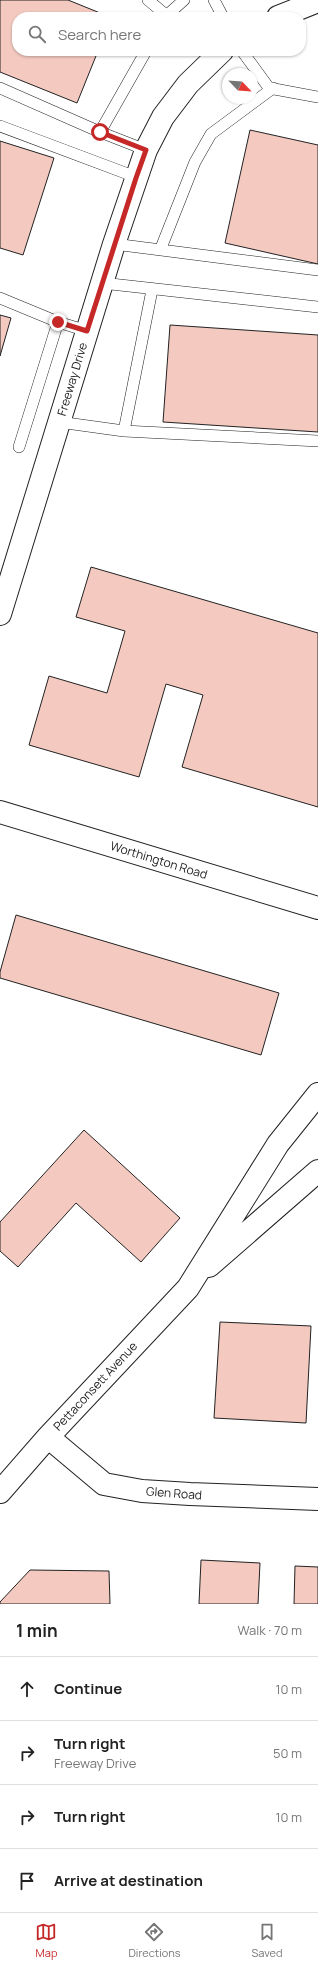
<!DOCTYPE html>
<html lang="en">
<head>
<meta charset="utf-8">
<style>
	body { margin:0; font-family:Manrope,sans-serif; background:#f6f6f6; color:#222 }
	.compass { position:absolute; left:222px; top:68px; width:36px; height:36px; border-radius:50%; background:#fff; box-shadow:0 1px 3px #0004; rotate:115deg }
	.stop { position:absolute; width:12px; height:12px; margin:-9px; border:3px solid #c62828; border-radius:50%; background:#fff }
	.stop.end { background:#c62828; border-color:#fff; box-shadow:0 1px 4px #0008 }
	.list { margin:0; padding:0; list-style:none }
	h2 { display:flex; justify-content:space-between; align-items:center; height:52px; margin:0; padding:0 16px; font-size:17px }
	h2 small { font-size:13px; font-weight:400; color:#767676 }
	.list li { display:grid; grid-template-columns:26px 1fr auto; gap:12px; align-items:center; box-sizing:border-box; height:64px; padding:0 16px; border-top:1px solid #e0e0e0 }
	.list b { display:block; font-size:15px; white-space:nowrap }
	.list p { margin:0; font-size:13px; white-space:nowrap; color:#767676 }
	.list em { font-size:13px; font-style:normal; color:#767676 }
	.icon { flex:none; width:22px; height:22px; fill:none; stroke:currentColor; stroke-width:2; stroke-linecap:round; stroke-linejoin:round }
	.map { position:relative; flex:none; width:318px; height:1604px; overflow:hidden }
	.search { position:absolute; background:#fff; box-shadow:0 1px 3px #0004; left:12px; right:12px; top:12px; height:44px; display:flex; align-items:center; gap:10px; box-sizing:border-box; padding:0 14px; border-radius:16px; color:#767676; font-size:15px }
	.sheet { height:308px; background:#fff }
	nav { display:flex; justify-content:space-around; align-items:center; box-sizing:border-box; height:56px; border-top:1px solid #e0e0e0; background:#fff; font-size:11px; color:#767676 }
	nav a { display:grid; justify-items:center; gap:2px }
	nav .on { color:#c62828 }
	.map>svg:first-child { display:block }
	.building { fill:#f3c9c0; stroke:#222 }
	.lines { fill:none; stroke-linecap:round; stroke-linejoin:round }
	.service-casing { stroke:#222; stroke-width:12 }
	.minor-casing { stroke:#222; stroke-width:24 }
	.service { stroke:#fff; stroke-width:11 }
	.minor { stroke:#fff; stroke-width:22 }
	.route { stroke:#c62828; stroke-width:5 }
	.labels { text-anchor:middle; dominant-baseline:central; stroke-width:3; stroke-linejoin:round; paint-order:stroke }
	.street-label { font-size:12px; fill:#222; stroke:#fff }
</style>
</head>
<body>
<div class="map">
<svg width="318" height="1604" viewBox="0 0 318 1604">
	<rect width="100%" height="100%" fill="#fff"/>
	<!-- building -->
	<path class="building" d="M0,0h68l42,17h-93v34h81l-21,52 -77,-31z
		M250,130l68,15v119l-93,-21z
		M0,141l54,17 -31,97 -23,-7z
		M0,315l11,3 -11,38z
		M170,325l148,10v97l-155,-10z
		M91,567l227,66v174l-136,-40 21,-72 -37,-11 -27,93 -110,-32 20,-69 58,17 18,-62 -49,-14z
		M16,915l263,78 -18,62 -261,-77v-6z
		M84,1130l96,88 -39,44 -65,-59 -58,64 -18,-16v-29z
		M220,1322l91,4 -5,97 -92,-5z
		M201,1560l59,3 -2,41h-59z
		M295,1566l23,1v37h-24z
		M30,1570l79,1 1,33h-110v-2z"/>
	<g class="lines">
		<!-- service casing -->
		<g class="service-casing">
			<path id="service" d="M148,0l18,15
				M214,0l9,17
				M165,17l19,-17
				M242,51l27,37 49,9
				M0,88l100,44 46,18
				M0,126l136,51
				M100,132l46,-81
				M114,244l204,26
				M161,248l34,-86 16,-28 62,-46
				M102,283l216,24
				M0,298l58,24 29,9
				M59,422l65,9 194,10
				M124,431l28,-141
				M19,447l39,-125"/>
		</g>
		<!-- minor casing -->
		<g class="minor-casing">
			<path id="minor" d="M278,17l40,-16
				M0,614l114,-370 32,-94 17,-33 25,-33 34,-33
				M0,812l318,96
				M209,1266l109,-95
				M48,1437l56,47 38,7 48,3 128,5
				M0,1492l48,-55 140,-149 90,-144 40,-50"/>
		</g>
		<!-- service -->
		<use href="#service" class="service"/>
		<!-- minor -->
		<use href="#minor" class="minor"/>
	</g>
	<g class="lines">
		<!-- route -->
		<path class="route" d="M58,322l29,9 49,-153 10,-28 -46,-18"/>
	</g>
	<g class="labels">
		<!-- street labels -->
		<g class="street-label">
			<text transform="translate(72 379) rotate(-73)">Freeway Drive</text>
			<text transform="translate(159 860) rotate(17)">Worthington Road</text>
			<text transform="translate(95 1386) rotate(-47)">Pettaconsett Avenue</text>
			<text transform="translate(174 1493) rotate(4)">Glen Road</text>
		</g>
	</g>
</svg>
<svg class="compass" viewBox="-18 -18 36 36"><path d="M0-13l5 13h-10z" fill="#e53935"/><path d="M0 13l5-13h-10z" fill="#767676"/></svg>
<div class="stop" style="left:100px;top:132px"></div>
<div class="stop end" style="left:58px;top:322px"></div>
<div class="search"><svg class="icon" aria-label="search" viewBox="0 0 24 24"><circle cx="10" cy="10" r="6"/><path d="M15 15l6 6"/></svg>Search here</div>
</div>
<section class="sheet">
<h2>1 min<small>Walk · 70 m</small></h2>
<ul class="list">
<li><svg class="icon" aria-label="ahead" viewBox="0 0 24 24"><path d="M12 20V5M6 11l6-6 6 6"/></svg><div><b>Continue</b></div><em>10 m</em></li>
<li><svg class="icon" aria-label="right" viewBox="0 0 24 24"><path d="M7 20v-9h11M14 6l5 5-5 5"/></svg><div><b>Turn right</b><p>Freeway Drive</p></div><em>50 m</em></li>
<li><svg class="icon" aria-label="right" viewBox="0 0 24 24"><path d="M7 20v-9h11M14 6l5 5-5 5"/></svg><div><b>Turn right</b></div><em>10 m</em></li>
<li><svg class="icon" aria-label="arrive" viewBox="0 0 24 24"><path d="M6 21V4h12l-3 4 3 4H6"/></svg><div><b>Arrive at destination</b></div></li>
</ul>
</section>
<nav>
<a class="on"><svg class="icon" aria-label="map" viewBox="0 0 24 24"><path d="M3 6l6-2 6 2 6-2v14l-6 2-6-2-6 2zM9 4v14M15 6v14"/></svg>Map</a>
<a><svg class="icon" aria-label="directions" viewBox="0 0 24 24"><path d="M12 3l9 9-9 9-9-9zM9 14v-3h6M13 9l2 2-2 2"/></svg>Directions</a>
<a><svg class="icon" aria-label="saved" viewBox="0 0 24 24"><path d="M7 4h10v16l-5-4-5 4z"/></svg>Saved</a>
</nav>
</body>
</html>
